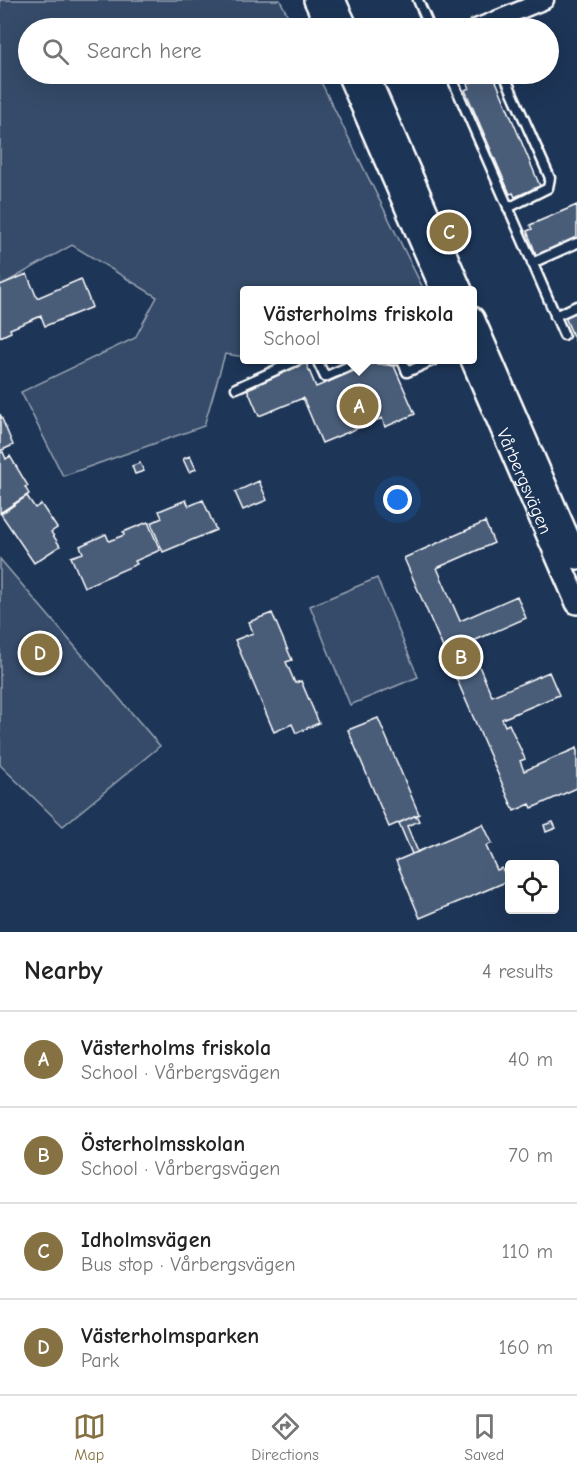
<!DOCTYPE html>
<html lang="en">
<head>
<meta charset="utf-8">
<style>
	body { margin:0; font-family:"Comic Neue",sans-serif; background:#f6f6f6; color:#222 }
	.controls { position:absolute; right:18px; bottom:18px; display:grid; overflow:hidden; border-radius:6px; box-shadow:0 6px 24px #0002 }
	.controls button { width:54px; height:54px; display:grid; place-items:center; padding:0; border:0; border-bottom:2px solid #e0e0e0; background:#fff; color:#222; font:30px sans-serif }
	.you { position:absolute; left:398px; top:500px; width:21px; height:21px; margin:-15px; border:4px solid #fff; border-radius:50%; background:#1a73e8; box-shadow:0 0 0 9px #1a73e833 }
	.badge { display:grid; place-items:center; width:39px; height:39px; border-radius:50%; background:#857141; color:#fff; font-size:20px; font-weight:700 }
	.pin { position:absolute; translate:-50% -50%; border:3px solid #fff; box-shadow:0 2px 6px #0006 }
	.popup { position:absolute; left:240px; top:286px; width:237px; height:78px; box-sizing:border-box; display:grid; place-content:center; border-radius:6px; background:#fff; filter:drop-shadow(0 2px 4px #0005); font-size:20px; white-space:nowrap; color:#767676 }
	.popup b { font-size:22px; color:#222 }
	.popup::after { content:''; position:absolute; left:50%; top:100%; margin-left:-12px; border:12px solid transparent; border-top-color:#fff }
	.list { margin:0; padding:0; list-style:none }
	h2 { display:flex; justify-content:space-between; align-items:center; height:78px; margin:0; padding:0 24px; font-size:26px }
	h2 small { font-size:20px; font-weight:400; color:#767676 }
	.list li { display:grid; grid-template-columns:39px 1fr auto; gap:18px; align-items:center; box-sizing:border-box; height:96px; padding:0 24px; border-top:2px solid #e0e0e0 }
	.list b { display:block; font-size:22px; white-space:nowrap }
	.list p { margin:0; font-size:20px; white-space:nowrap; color:#767676 }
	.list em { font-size:20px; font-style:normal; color:#767676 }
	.icon { flex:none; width:33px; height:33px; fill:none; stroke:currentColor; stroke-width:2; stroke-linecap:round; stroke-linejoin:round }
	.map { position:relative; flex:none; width:577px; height:932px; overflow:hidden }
	.search { position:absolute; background:#fff; box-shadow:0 6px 24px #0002; left:18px; right:18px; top:18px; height:66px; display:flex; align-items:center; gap:15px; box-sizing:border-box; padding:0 21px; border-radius:33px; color:#767676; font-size:22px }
	.sheet { height:462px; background:#fff }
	nav { display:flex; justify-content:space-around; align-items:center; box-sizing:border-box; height:84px; border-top:2px solid #e0e0e0; background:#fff; font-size:16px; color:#767676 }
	nav a { display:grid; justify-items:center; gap:3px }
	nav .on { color:#857141 }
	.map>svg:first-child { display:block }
	.green { fill:#364b69; stroke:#9aa5b4; stroke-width:1.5 }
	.building { fill:#4a5d79; stroke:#fff; stroke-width:1.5 }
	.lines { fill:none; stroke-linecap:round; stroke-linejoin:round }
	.service-casing { stroke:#fff; stroke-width:13 }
	.minor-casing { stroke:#fff; stroke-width:21 }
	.tertiary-casing { stroke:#fff; stroke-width:26 }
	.service { stroke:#1d3557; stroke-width:8 }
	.minor { stroke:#1d3557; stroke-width:16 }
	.tertiary { stroke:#1d3557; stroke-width:21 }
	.labels { text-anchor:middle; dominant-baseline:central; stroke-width:4.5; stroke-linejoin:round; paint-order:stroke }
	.street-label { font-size:18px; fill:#fff; stroke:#1d3557 }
</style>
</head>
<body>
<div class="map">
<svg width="577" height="932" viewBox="0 0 577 932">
	<rect width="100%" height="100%" fill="#1d3557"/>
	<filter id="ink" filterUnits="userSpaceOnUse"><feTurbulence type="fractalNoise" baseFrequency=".0167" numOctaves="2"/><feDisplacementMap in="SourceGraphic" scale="12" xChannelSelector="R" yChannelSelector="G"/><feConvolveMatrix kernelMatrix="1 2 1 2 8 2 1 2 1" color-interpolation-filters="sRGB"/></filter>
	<g filter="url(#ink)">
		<!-- green -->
		<path class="green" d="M0,0h280l14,28h-266v46h289l107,216h-179v67l-20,-3 -21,72 -141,50 -42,-84 114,-54 22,-41 -85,-52 -72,41z
			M0,559l160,187 -97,80 -63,-61z
			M377,578l41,99 -68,28 -40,-99z"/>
		<!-- building -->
		<path class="building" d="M491,74h2l47,112 -25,11 -2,-4 -3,1 -45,-104 4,-2 -2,-4z
			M577,205v35l-40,17 -10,-26 5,-2 -2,-4z
			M27,274l10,24 44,-19 11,28 -47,19 -4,-10 -31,13 1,3 -11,5v-52z
			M577,311v32h-1l-11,-26z
			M306,363l10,24 57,-24 21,3 21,48 -30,13 -3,-9 -60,25 -19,-45 -44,18 -12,-28z
			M0,414l13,31 -13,6z
			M3,452l3,7 4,-3 18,30 -3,1 4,7 -29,19v-60z
			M190,456l6,13 -7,3 -6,-13z
			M140,463l4,8 -9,3 -3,-8z
			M259,481l8,19 -24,10 -8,-18z
			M27,496l8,12 6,-4 16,24 -6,4 9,14 -26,17 -33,-49z
			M186,500l3,6 14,-6 13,30 -53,22 -12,-29 11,-5 -3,-7z
			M148,522l12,28 -25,11 2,3 -53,23 -13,-30 12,-4 -3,-7 26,-12 3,7 15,-6 -1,-3z
			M485,522l9,21 -57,25 23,53 57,-25 9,22 -57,25 23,53 57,-24 10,23 -57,24 3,7 4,-2 16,35 -5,2 4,10 53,-23v40l-45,20 -2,-4 -16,7 -110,-253z
			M272,613l20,47 -6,2 9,21 6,-2 18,42 -23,10 -4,-9 -18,8 -39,-92 18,-7 -4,-11z
			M378,718l41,96 -30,13 -41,-97z
			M416,815l3,6 -12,5 11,26 -6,2 -13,-31z
			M553,822l3,6 -10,4 -2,-7z
			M483,824l9,19 -6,3 11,24 5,-2 6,13 -88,37 -24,-57z"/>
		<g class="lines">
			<!-- service casing -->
			<g class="service-casing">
				<path id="service" d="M418,0l12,28
					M450,74l114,261
					M504,74l46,104 -2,10 -40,20
					M532,263l45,-20
					M555,316l22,-10
					M317,360l8,17 38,-17
					M392,360h10l5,12 27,-12
					M236,388l62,-28"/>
			</g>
			<!-- minor casing -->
			<g class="minor-casing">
				<path id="minor" d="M476,28l69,-28"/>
			</g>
			<!-- tertiary casing -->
			<g class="tertiary-casing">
				<g id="tertiary">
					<path d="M315,0l13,28"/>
					<path d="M334,0l13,28"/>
					<path d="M348,74l94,216"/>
					<path d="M367,74l94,216"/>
					<path d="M473,318l104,240"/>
					<path id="s1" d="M472,360l105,243"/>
				</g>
			</g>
			<!-- service -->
			<use href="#service" class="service"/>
			<!-- minor -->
			<use href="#minor" class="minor"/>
			<!-- tertiary -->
			<use href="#tertiary" class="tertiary"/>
		</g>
	</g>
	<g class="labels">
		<!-- street labels -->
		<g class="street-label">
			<text stroke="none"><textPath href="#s1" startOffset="132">Vårbergsvägen</textPath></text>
		</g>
	</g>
</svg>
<div class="controls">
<button><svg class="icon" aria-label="locate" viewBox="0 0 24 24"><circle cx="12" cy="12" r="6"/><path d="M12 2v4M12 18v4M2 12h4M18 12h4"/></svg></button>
</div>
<div class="you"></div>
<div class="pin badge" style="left:359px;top:406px">A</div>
<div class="popup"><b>Västerholms friskola</b>School</div>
<div class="pin badge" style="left:461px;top:657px">B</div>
<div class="pin badge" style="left:449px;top:232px">C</div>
<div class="pin badge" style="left:40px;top:653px">D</div>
<div class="search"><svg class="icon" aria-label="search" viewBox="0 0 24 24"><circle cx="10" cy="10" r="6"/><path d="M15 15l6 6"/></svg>Search here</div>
</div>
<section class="sheet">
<h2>Nearby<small>4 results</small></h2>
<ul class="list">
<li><span class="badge">A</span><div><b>Västerholms friskola</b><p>School · Vårbergsvägen</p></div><em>40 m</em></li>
<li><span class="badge">B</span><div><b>Österholmsskolan</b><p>School · Vårbergsvägen</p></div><em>70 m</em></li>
<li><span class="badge">C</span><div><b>Idholmsvägen</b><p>Bus stop · Vårbergsvägen</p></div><em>110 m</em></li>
<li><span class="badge">D</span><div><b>Västerholmsparken</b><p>Park</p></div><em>160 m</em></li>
</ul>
</section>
<nav>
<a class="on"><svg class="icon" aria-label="map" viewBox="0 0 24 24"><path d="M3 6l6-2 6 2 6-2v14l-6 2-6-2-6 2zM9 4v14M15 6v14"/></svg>Map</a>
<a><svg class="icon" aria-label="directions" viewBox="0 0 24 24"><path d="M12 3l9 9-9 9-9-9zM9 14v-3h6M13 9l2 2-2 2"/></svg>Directions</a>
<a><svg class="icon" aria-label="saved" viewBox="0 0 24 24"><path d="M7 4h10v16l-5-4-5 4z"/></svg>Saved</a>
</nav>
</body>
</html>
